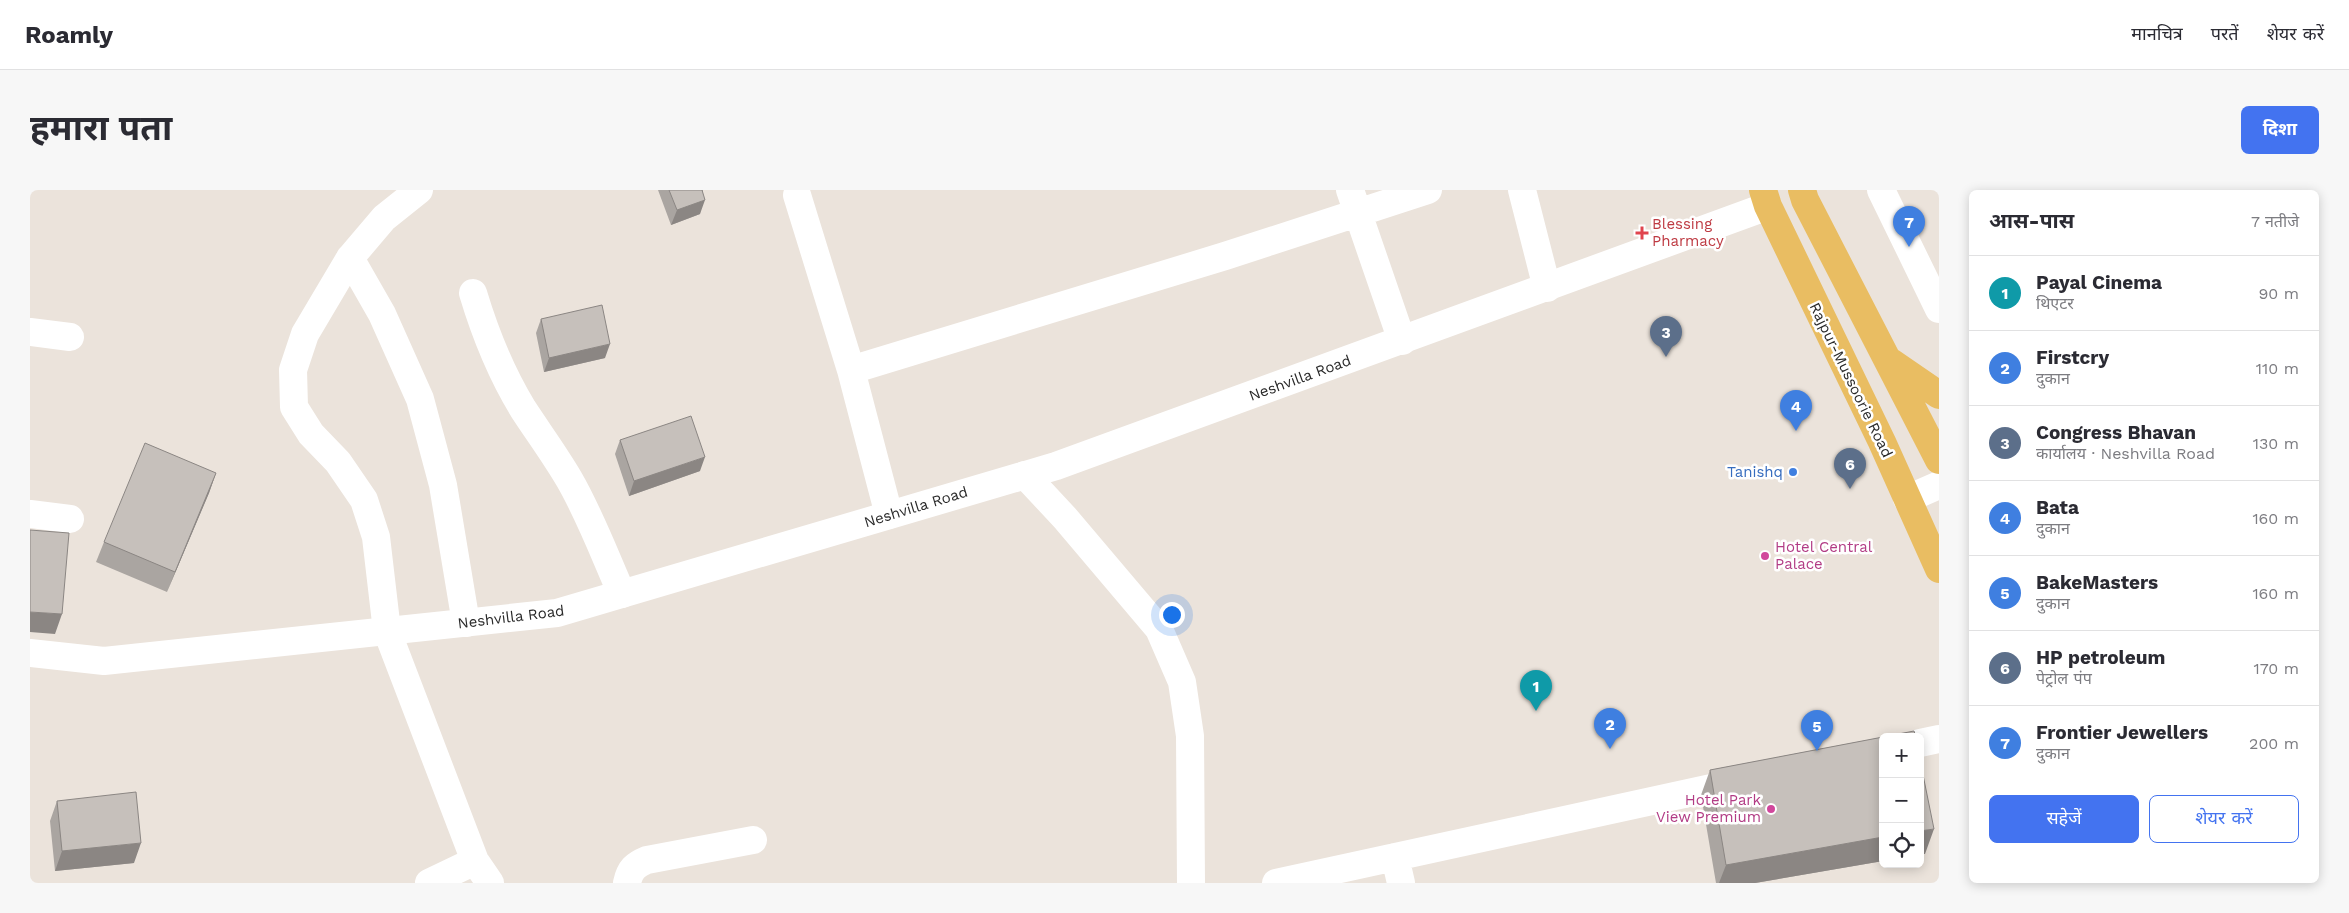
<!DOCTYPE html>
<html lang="hi">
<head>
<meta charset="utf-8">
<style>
	body { margin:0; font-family:"Work Sans","Noto Sans Devanagari",sans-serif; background:#f7f7f7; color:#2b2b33 }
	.controls { position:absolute; right:15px; bottom:15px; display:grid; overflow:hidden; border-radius:8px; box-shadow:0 2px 12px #0003 }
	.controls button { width:45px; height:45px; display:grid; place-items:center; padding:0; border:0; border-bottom:1px solid #e1e1e2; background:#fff; color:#2b2b33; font:25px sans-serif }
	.you { position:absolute; left:1141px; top:424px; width:18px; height:18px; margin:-12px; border:4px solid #fff; border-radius:50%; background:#1a73e8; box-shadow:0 0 0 8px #1a73e833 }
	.badge { display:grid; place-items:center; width:32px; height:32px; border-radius:50%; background:#4373f0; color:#fff; font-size:16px; font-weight:700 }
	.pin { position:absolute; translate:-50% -41px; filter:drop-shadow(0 1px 2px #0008) }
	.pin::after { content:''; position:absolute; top:26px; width:18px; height:15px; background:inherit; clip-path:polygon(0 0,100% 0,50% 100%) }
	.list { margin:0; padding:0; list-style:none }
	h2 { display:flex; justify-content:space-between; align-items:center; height:65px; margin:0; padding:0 20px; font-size:21px }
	h2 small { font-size:16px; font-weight:400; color:#7c7c81 }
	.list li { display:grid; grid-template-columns:32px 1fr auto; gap:15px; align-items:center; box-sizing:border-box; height:75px; padding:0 20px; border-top:1px solid #e1e1e2 }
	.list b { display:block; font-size:19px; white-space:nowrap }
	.list p { margin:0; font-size:16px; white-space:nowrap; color:#7c7c81 }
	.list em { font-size:16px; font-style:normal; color:#7c7c81 }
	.actions { display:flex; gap:10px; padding:15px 20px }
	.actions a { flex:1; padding:11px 0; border:1px solid #4373f0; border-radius:8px; text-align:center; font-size:18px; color:#4373f0 }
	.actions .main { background:#4373f0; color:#fff }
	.icon { flex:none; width:28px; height:28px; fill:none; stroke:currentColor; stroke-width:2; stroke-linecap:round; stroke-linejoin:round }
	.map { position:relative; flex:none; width:1909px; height:693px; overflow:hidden; border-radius:8px }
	header { display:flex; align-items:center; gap:30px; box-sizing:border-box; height:70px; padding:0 25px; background:#fff; border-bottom:1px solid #e1e1e2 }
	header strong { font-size:24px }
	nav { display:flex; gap:28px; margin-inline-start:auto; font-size:18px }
	.intro { display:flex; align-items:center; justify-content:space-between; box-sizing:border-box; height:120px; padding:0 30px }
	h1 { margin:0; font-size:35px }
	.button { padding:12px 22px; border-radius:8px; background:#4373f0; color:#fff; font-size:18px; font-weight:700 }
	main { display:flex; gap:30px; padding:0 30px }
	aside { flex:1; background:#fff; border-radius:8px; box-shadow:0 2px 12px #0003 }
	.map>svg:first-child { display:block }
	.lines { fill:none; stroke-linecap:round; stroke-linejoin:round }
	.street { stroke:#fff; stroke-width:28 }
	.secondary { stroke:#fff; stroke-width:28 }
	.primary { stroke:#e9bd62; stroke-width:28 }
	.wall { fill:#aaa5a1 }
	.shaded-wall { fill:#8b8683 }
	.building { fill:#c6c0bb; stroke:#8b8683 }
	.health-dot { fill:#e0444e; stroke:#fff; stroke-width:2 }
	.shop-dot { fill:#3f7fe0; stroke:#fff; stroke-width:2 }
	.hotel-dot { fill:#d1479c; stroke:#fff; stroke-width:2 }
	.labels { text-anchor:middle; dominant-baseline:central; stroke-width:5; stroke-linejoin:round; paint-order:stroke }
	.health-label { font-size:15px; fill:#be3a42; stroke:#fff; text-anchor:start }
	.street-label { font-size:15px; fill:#292929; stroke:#fff }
	.shop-label { font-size:15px; fill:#366cbe; stroke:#fff; text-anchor:end }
	.hotel-label { font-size:15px; fill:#b23c85; stroke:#fff; text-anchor:start }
</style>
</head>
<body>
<header>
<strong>Roamly</strong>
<nav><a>मानचित्र</a><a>परतें</a><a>शेयर करें</a></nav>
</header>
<div class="intro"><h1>हमारा पता</h1><a class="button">दिशा</a></div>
<main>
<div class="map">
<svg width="1909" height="693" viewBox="0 0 1909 693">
	<rect width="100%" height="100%" fill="#ebe3db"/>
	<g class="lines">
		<!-- street -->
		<path class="street" d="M389,0l-35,28 -34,40 -45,76 -12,36 1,37 17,27 27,28 26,38 12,37 11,94 88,230 15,22
			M1320,0l52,151
			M1492,0l25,98
			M1851,0l58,119
			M767,5l54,175 374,-114 203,-66
			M320,68l32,56 38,85 23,86 23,138
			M443,103c12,40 28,80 50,116 15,23 32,46 46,70 21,36 36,77 53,115
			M0,142l40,5
			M821,180l38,145
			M995,285l40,43 94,111 23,53 8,54 1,147
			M0,324l40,5
			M1890,553l19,-4
			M1365,667l6,26
			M399,693l46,-22
			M597,693c3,-14 8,-18 20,-23l106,-20
			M1246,693l463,-101"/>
		<!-- secondary -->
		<path class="secondary" d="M1877,309l32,-14
			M0,463l74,8 453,-48 499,-147 712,-260"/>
		<!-- primary -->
		<path class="primary" d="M1733,0l5,16 114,236 57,127
			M1772,0l3,10 134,260
			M1861,172l48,33"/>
	</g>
	<!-- wall -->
	<path class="wall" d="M628,0h45l-3,24 -29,11z
		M511,129l64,39 -61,14 -8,-39z
		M590,250l80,31 -71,25 -14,-42z
		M186,283l-7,20 -42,99 -71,-30 8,-20z
		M1853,547v124l-128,22h-39l-15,-88 9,-25z
		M27,611l77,62 -79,8 -5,-50z"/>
	<!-- shaded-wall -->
	<path class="shaded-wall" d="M675,10l-5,14 -29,11 6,-15z
		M580,154l-5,14 -61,14 5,-14z
		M675,267l-5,14 -71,25 5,-15z
		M186,283l-7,20 -42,99 8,-20z
		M0,422l32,2 -7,20 -25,-2z
		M1904,639l-9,25h-5v-23z
		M1853,647v24l-128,22h-36l7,-18z
		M111,653l-7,20 -79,8 7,-20z"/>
	<!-- building -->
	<path class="building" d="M639,0h33l3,10 -28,10z
		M572,115l8,39 -61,14 -8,-39z
		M661,226l14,41 -71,24 -14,-41z
		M115,253l71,30 -41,99 -71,-30z
		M0,340l39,3 -7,81 -32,-2z
		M1884,541l2,6h-33z
		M1853,547v100l-157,28 -16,-95z
		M1890,570l14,69 -14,2z
		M106,602l5,51 -79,8 -5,-50z"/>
	<!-- markers -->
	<path class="health-dot" d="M1609.5 35.5h5v5h5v5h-5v5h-5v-5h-5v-5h5z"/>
	<circle class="shop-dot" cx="1763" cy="282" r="5"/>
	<g class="hotel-dot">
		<circle cx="1735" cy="366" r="5"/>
		<circle cx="1741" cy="619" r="5"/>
	</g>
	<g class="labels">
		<!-- health labels -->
		<g class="health-label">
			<text x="1622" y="34">Blessing<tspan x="1622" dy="17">Pharmacy</tspan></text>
		</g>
		<!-- street labels -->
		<g class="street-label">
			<text transform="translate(1270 188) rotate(-20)">Neshvilla Road</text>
			<text transform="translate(1821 190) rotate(64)">Rajpur-Mussoorie Road</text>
			<text transform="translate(886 317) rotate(-17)">Neshvilla Road</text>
			<text transform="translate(481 427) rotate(-7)">Neshvilla Road</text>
		</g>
		<!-- shop labels -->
		<g class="shop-label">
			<text x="1753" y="282">Tanishq</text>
		</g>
		<!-- hotel labels -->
		<g class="hotel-label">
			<text x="1745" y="357">Hotel Central<tspan x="1745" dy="17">Palace</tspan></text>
			<text x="1731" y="610" text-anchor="end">Hotel Park<tspan x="1731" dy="17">View Premium</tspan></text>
		</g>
	</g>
</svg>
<div class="controls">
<button>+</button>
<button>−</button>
<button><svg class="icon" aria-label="locate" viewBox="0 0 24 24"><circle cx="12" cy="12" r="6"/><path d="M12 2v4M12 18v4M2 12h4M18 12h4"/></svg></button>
</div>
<div class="you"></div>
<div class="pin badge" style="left:1506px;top:521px;background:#0f9aa8">1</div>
<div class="pin badge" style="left:1580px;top:559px;background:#3f7fe0">2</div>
<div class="pin badge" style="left:1636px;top:167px;background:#5c6f8a">3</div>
<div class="pin badge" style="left:1766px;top:241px;background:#3f7fe0">4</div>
<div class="pin badge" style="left:1787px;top:561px;background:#3f7fe0">5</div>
<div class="pin badge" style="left:1820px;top:299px;background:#5c6f8a">6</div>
<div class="pin badge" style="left:1879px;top:57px;background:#3f7fe0">7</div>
</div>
<aside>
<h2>आस-पास<small>7 नतीजे</small></h2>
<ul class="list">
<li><span class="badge" style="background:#0f9aa8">1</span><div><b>Payal Cinema</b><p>थिएटर</p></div><em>90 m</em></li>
<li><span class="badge" style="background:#3f7fe0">2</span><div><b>Firstcry</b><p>दुकान</p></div><em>110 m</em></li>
<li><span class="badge" style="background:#5c6f8a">3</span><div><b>Congress Bhavan</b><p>कार्यालय · Neshvilla Road</p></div><em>130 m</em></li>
<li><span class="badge" style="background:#3f7fe0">4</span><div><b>Bata</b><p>दुकान</p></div><em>160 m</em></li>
<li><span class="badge" style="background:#3f7fe0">5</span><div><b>BakeMasters</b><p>दुकान</p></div><em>160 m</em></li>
<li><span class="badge" style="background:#5c6f8a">6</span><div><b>HP petroleum</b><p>पेट्रोल पंप</p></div><em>170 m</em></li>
<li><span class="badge" style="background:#3f7fe0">7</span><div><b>Frontier Jewellers</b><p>दुकान</p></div><em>200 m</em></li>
</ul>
<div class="actions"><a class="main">सहेजें</a><a>शेयर करें</a></div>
</aside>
</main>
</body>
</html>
